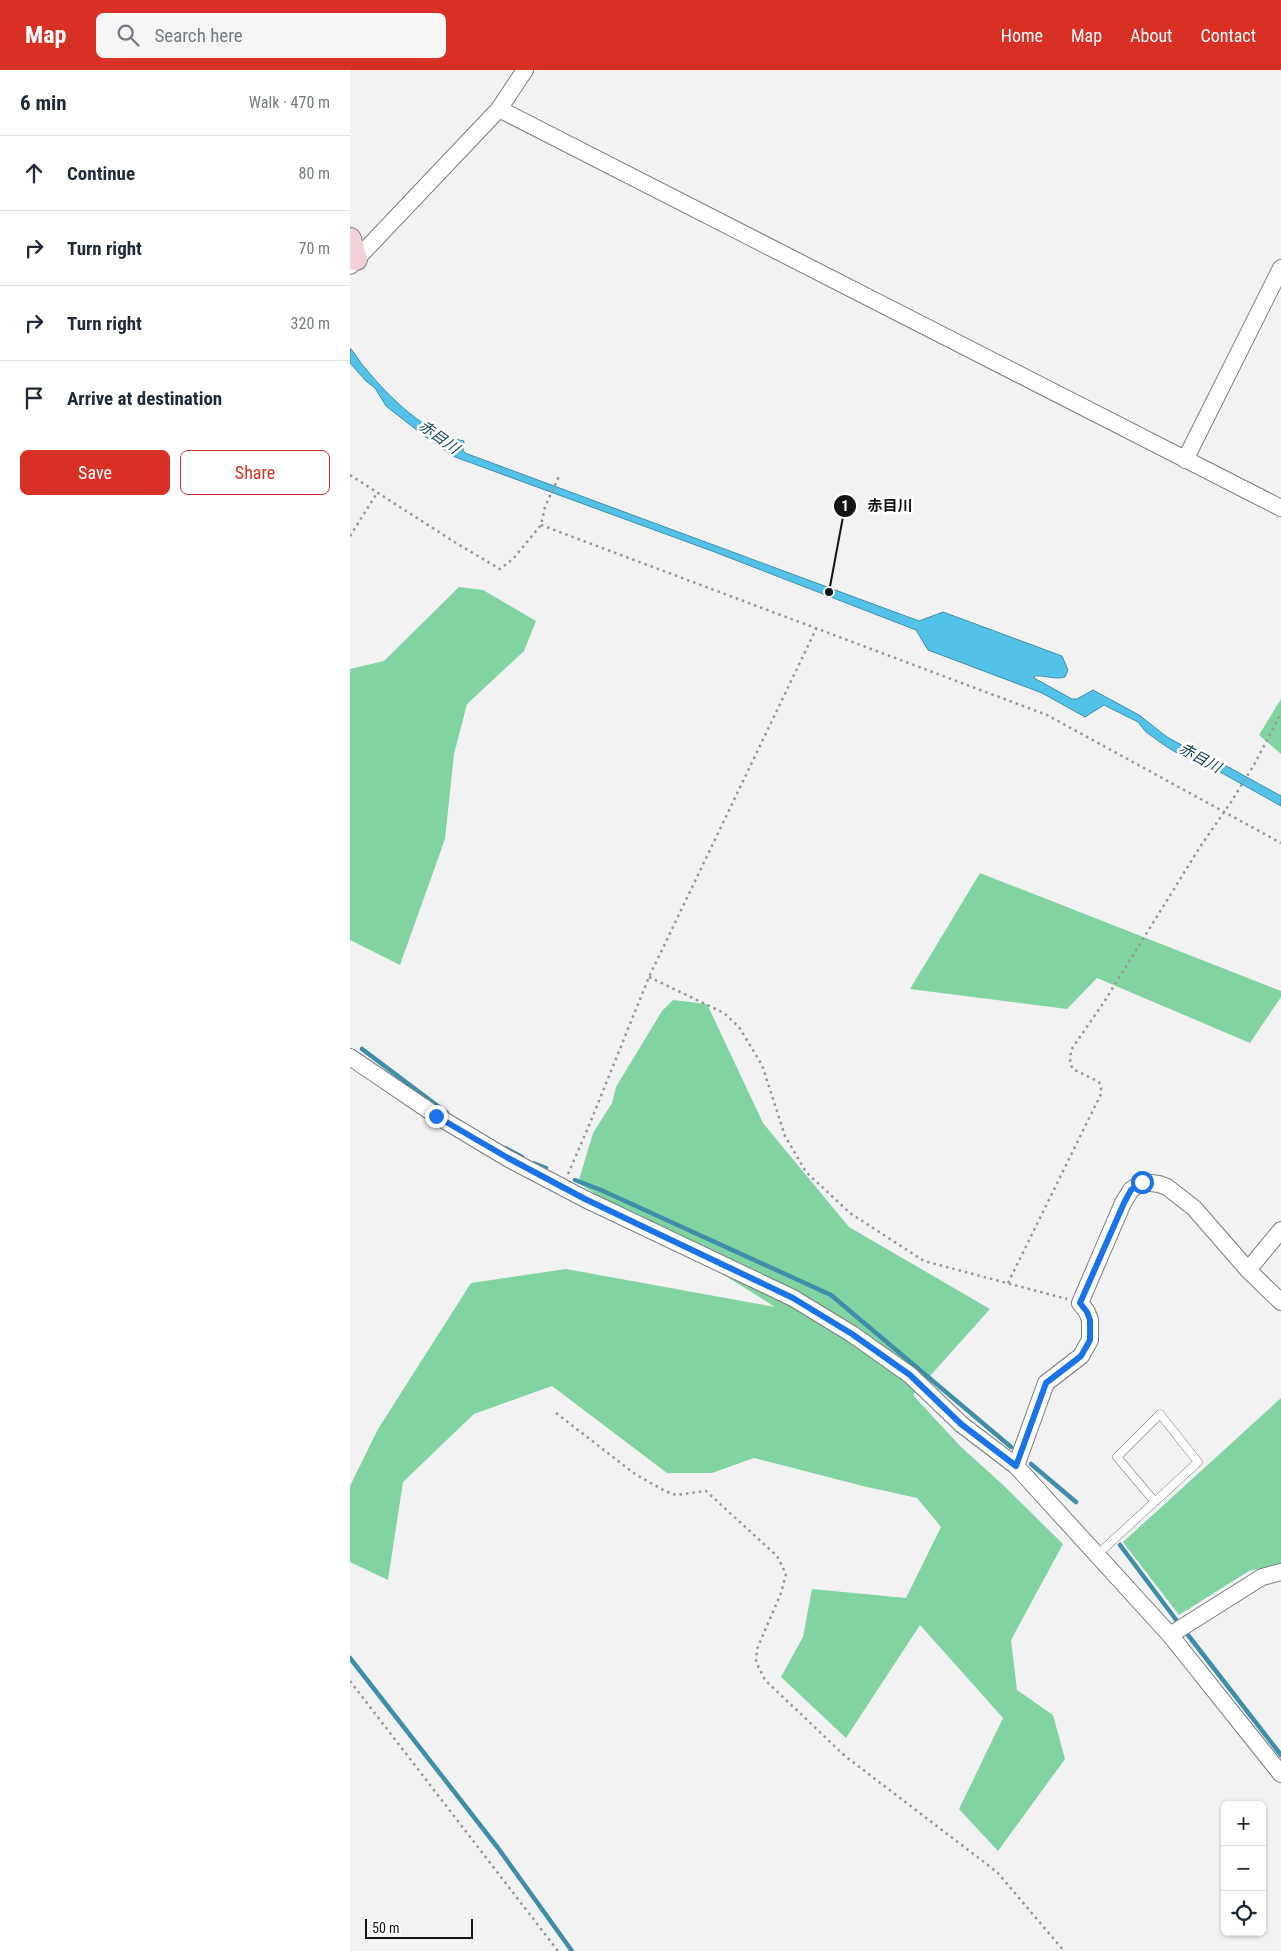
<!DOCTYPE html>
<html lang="en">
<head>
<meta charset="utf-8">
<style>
	body { margin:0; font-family:"Roboto Condensed","Noto Sans JP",sans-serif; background:#f6f6f7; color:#1f2937 }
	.controls { position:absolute; right:15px; bottom:15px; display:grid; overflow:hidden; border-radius:8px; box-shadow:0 1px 4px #0004 }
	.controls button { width:45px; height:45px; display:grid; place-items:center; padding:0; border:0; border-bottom:1px solid #e0e1e3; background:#fff; color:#1f2937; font:25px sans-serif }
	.scale { position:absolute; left:15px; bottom:12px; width:108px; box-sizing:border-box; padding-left:5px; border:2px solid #141415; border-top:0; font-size:14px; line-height:18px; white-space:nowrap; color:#141415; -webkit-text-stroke:4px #fff; paint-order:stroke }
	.stop { position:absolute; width:15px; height:15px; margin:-11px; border:4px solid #1a73e8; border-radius:50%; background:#fff }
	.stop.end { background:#1a73e8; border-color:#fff; box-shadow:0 1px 5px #0008 }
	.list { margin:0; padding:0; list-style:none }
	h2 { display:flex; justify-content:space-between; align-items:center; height:65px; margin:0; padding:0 20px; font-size:21px }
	h2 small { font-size:16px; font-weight:400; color:#747a83 }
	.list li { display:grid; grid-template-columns:32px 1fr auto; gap:15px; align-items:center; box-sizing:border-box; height:75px; padding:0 20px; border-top:1px solid #e0e1e3 }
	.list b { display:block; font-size:19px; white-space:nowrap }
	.list em { font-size:16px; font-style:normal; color:#747a83 }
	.actions { display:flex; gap:10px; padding:15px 20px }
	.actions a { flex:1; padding:11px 0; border:1px solid #d93025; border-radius:8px; text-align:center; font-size:18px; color:#d93025 }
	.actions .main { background:#d93025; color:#fff }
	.icon { flex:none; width:28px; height:28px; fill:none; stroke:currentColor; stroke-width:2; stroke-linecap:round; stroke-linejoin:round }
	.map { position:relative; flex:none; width:931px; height:1881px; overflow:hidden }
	header { display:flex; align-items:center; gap:30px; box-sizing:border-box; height:70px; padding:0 25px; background:#d93025; color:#fff }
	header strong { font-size:24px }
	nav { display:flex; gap:28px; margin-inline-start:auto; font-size:18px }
	.search { width:350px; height:45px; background:#f6f6f7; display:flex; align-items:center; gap:12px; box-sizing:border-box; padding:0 18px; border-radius:8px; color:#747a83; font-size:19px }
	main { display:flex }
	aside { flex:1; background:#fff }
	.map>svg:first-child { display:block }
	.green { fill:#81d4a2 }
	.water { fill:#52c2e9; stroke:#3f8ea9 }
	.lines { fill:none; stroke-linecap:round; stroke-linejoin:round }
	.stream { stroke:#3f8ea9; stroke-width:4.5 }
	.lane-casing { stroke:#7b7c7d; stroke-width:9 }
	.street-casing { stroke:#7b7c7d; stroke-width:18 }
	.secondary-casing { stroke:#7b7c7d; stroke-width:24 }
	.path { stroke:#979798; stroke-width:2.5; stroke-dasharray:2.5 4; stroke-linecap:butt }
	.lane { stroke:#fff; stroke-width:8 }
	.street { stroke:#fff; stroke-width:16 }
	.secondary { stroke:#f2d1d8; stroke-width:22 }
	.route { stroke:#1a73e8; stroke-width:6 }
	.labels { text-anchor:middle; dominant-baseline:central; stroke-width:5; stroke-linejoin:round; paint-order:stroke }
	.water-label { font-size:15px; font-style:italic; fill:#134455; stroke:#fff }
	.leader { fill:none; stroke:#141415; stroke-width:2 }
	.callout-dot { fill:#141415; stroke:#fff; stroke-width:2 }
	.mark-label { font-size:15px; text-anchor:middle; font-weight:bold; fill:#fff }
	.callout-label { font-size:15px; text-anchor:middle; font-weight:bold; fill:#141415; stroke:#fff; stroke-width:5; stroke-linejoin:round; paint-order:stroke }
</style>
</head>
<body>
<header>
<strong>Map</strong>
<div class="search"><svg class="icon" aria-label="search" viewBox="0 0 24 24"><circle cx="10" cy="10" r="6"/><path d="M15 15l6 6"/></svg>Search here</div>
<nav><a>Home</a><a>Map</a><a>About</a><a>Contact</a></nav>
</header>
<main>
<aside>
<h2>6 min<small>Walk · 470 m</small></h2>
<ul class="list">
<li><svg class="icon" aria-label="ahead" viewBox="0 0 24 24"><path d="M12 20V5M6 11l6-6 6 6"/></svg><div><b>Continue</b></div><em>80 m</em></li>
<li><svg class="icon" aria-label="right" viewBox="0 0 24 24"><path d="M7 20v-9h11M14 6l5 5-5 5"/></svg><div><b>Turn right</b></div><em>70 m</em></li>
<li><svg class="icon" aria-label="right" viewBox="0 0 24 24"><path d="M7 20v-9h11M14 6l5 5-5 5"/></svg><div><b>Turn right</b></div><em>320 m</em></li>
<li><svg class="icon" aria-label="arrive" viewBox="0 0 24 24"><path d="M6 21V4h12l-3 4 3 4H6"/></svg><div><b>Arrive at destination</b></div></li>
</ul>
<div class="actions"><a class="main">Save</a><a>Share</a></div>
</aside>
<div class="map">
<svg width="931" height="1881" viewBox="0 0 931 1881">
	<rect width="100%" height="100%" fill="#f2f2f3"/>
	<!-- green -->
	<path class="green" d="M109,517l24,3 53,31 -12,30 -57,53 -13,50 -9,85 -45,126 -50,-25v-271l34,-8z
		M931,629v55l-22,-19z
		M630,803l301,118v6l-31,46 -153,-65 -30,31 -157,-20z
		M323,930l34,4 56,119 86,104 141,82 -77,86 47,51 42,38 61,60 -52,96 6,50 36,25 12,44 -67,92 -39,-42 44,-91 -83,-93 -74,113 -65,-61 22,-40 9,-48 94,9 35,-71 -24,-29 -54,-12 -109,-28 -42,15h-45l-115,-87 -78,28 -71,68 -15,98 -38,-18v-76l28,-57 93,-146 95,-14 209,38 -197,-124 15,-50 19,-30 4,-16 46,-76z
		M931,1328v165l-32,8 -70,44 -56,-73z"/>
	<!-- water -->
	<path class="water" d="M0,278c5,5 10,15 16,21 23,28 61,66 98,72l-1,9 2,3 454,168 24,-9 119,44 6,14 -3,7c-9,3 -21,-2 -31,-1v2l38,21h5l16,-9 46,25 28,22 20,11 25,10 69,38v10l-77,-43 -22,-7 -15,-9 -21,-15 -8,-10 -34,-17 -19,12 -43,-24 -114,-43 -12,-20 -204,-79 -257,-94 -32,-22 -37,-29 -11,-18 -9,-7 -16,-18z"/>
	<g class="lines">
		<!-- stream -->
		<path class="stream" d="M12,979l85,64
			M155,1078l17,9
			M183,1093l13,5
			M225,1110l26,10 230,105 180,152
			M681,1394l45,38
			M770,1475l57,76
			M838,1565l93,120
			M0,1588l148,190 74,103"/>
		<!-- lane casing -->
		<g class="lane-casing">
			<path id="lane" d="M747,1485l101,-93 -38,-48 -43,43 38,45"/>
		</g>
		<!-- street casing -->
		<g class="street-casing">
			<path id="street" d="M149,39l782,399
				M0,196l149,-157 26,-39
				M835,390l96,-192
				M0,987l87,59 70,42 78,41 208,99 59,36 58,41 51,49 55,42 154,169 111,139
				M898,1200l33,-40
				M666,1396l30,-83 35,-27 9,-16v-20l-3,-8 -7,-9 43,-100 8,-13 11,-8 17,2 8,3 27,21 54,62 33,32
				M820,1565l92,-58 19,-5"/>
		</g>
		<!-- secondary casing -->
		<g class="secondary-casing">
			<path id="secondary" d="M0,169l6,20"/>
		</g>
		<!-- path -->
		<path class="path" d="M0,405l106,68 44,26 13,-10 28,-34 4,-18 15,-33
			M191,455l506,190 234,128
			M0,466l27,-43
			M299,907l75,36 15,14 23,38 23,71 21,36 44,41 74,48 143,38
			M218,1104l20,-46 61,-151 168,-350
			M658,1213l93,-189v-6l-2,-6 -26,-13 -3,-6 1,-13 33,-48 96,-155 31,-45 23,-37 27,-52
			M206,1343l79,61 30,17 11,4 30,-4 71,65 9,18 -5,19 -24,56 -1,13 9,18 80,76 152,116 67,79
			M0,1611l208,270"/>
		<!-- lane -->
		<use href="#lane" class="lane"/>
		<!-- street -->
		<use href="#street" class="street"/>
		<!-- secondary -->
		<use href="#secondary" class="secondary"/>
	</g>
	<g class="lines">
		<!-- route -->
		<path class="route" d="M86,1046l72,42 77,41 208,99 59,36 58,41 51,49 55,42 30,-83 35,-27 9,-16v-20l-3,-8 -7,-9 44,-100 7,-13 11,-8"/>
	</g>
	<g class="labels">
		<!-- water labels -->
		<g class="water-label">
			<text transform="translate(89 367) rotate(36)">赤目川</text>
			<text transform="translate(850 688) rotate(28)">赤目川</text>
		</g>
	</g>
	<!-- callouts -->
	<path class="leader" d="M479 522L495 436"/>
	<g class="callout-dot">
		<circle cx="479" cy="522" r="5"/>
		<circle cx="495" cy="436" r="12"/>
	</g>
	<g class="mark-label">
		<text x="495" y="441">1</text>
	</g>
	<g class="callout-label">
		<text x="540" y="441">赤目川</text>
	</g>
</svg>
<div class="controls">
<button>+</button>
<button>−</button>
<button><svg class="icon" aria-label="locate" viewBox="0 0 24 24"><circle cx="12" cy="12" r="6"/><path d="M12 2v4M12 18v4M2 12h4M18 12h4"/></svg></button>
</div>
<div class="scale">50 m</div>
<div class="stop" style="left:792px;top:1112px"></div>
<div class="stop end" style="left:86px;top:1046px"></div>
</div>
</main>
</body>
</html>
